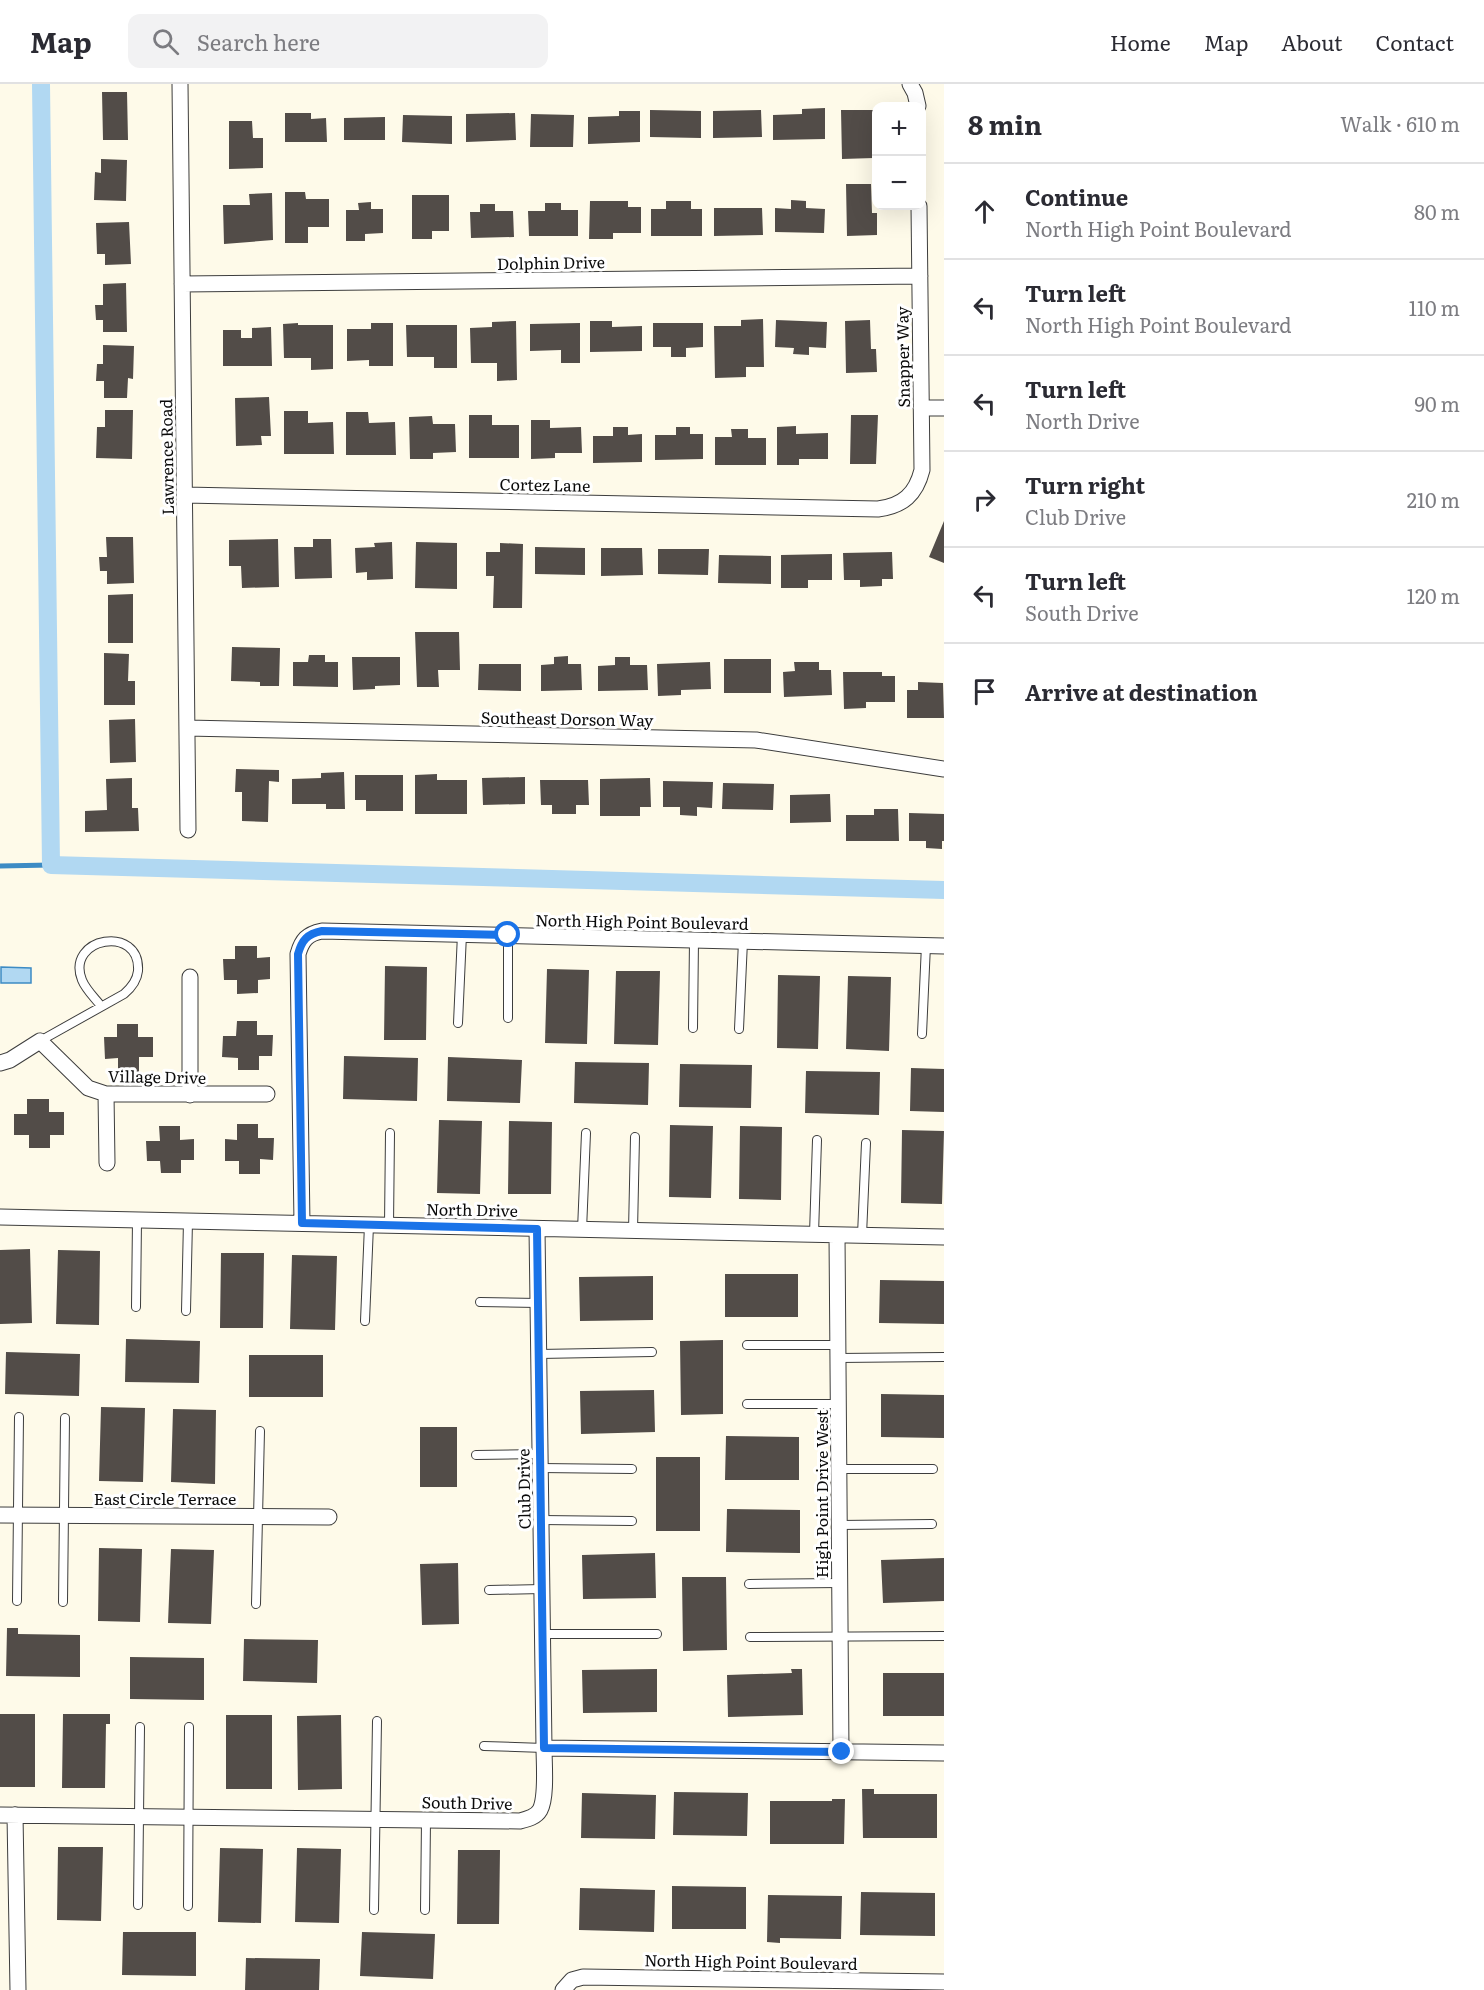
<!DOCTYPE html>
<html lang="en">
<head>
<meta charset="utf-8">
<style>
	body { margin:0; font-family:Literata,serif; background:#f2f2f3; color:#2b2b33 }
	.controls { position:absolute; right:18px; top:18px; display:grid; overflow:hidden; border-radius:12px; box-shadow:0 6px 24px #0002 }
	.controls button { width:54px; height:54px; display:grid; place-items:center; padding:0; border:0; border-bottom:2px solid #e1e1e2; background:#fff; color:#2b2b33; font:30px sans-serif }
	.stop { position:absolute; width:18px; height:18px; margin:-14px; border:4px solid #1a73e8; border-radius:50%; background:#fff }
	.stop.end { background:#1a73e8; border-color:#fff; box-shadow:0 2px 6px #0008 }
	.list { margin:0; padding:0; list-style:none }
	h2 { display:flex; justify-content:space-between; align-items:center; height:78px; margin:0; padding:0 24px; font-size:26px }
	h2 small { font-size:20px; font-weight:400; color:#7c7c81 }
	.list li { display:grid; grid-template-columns:39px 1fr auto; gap:18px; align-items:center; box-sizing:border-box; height:96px; padding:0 24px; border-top:2px solid #e1e1e2 }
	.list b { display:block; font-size:22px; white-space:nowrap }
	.list p { margin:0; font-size:20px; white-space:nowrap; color:#7c7c81 }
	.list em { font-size:20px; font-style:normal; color:#7c7c81 }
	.icon { flex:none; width:33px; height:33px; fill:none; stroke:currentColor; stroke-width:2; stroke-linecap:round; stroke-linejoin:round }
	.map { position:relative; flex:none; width:944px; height:1906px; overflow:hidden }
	header { display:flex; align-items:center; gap:36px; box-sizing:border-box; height:84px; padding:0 30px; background:#fff; border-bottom:2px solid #e1e1e2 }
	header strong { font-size:28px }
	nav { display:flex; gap:33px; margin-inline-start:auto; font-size:21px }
	.search { width:420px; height:54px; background:#f2f2f3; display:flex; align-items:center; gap:15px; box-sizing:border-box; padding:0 21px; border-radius:12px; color:#7c7c81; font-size:22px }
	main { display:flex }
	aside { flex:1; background:#fff }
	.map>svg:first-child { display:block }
	.water { fill:#b1d8f2; stroke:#3d8bc4; stroke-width:1.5 }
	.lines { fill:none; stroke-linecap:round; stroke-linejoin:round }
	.stream { stroke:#3d8bc4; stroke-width:5 }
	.canal { stroke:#b1d8f2; stroke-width:18 }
	.building { fill:#524c48 }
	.service-casing { stroke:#3d3d3d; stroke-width:10 }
	.minor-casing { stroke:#3d3d3d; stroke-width:17 }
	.service { stroke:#fff; stroke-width:8 }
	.minor { stroke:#fff; stroke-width:15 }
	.route { stroke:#1a73e8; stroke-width:8 }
	.labels { text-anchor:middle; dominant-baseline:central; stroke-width:6; stroke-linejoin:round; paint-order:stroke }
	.street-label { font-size:16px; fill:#0a0a0a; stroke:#fff }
</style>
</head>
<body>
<header>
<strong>Map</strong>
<div class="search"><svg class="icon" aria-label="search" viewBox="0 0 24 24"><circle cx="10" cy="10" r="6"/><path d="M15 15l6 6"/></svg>Search here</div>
<nav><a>Home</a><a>Map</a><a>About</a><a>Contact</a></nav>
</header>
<main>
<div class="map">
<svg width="944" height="1906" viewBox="0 0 944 1906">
	<rect width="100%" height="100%" fill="#fefae9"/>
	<!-- water -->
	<path class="water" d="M1,883l30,1v15h-30z"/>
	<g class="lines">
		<!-- stream -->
		<path class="stream" d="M0,782l51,-1"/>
		<!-- canal -->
		<path class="canal" d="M41,0l10,781 893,25"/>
	</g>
	<!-- building -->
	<path class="building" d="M102,8h25l1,48h-25z
		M825,24v31l-52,1v-25l29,-1v-5z
		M650,26l51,1v27l-51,-1z
		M761,26l1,27 -49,1v-27z
		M841,26h32l1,48 -32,1z
		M619,27h21v31l-52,2v-27l31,-1z
		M285,29h26v6l15,-1 1,24h-42z
		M515,29l1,27 -50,2v-28z
		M531,30l43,1 -1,32h-43z
		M403,31l49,1v28l-50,-2z
		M385,33v23h-41v-22z
		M229,37h23l1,17h10v30l-34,1z
		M101,75l26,1 -1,41 -32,-1 1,-28 6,1z
		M846,100h25l1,29h5v22l-30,1z
		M285,108h20l1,7h23v28h-21v16h-23z
		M272,109l1,47 -49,4 -1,-39h27l-1,-11z
		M412,111h37v36h-17v8h-20z
		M791,116l15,1v7l19,1 -1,24 -49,-1v-24l16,1z
		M590,117h38v6h13v26h-28v6h-24z
		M666,117h25v8h11v27h-51v-27h15z
		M371,118v7h12v24l-18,1v7h-19v-31h13l-1,-7z
		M545,119h16v7h17v26h-49l-1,-25h17z
		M480,120h15v7h18l1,26 -43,1 -1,-26h10z
		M714,124h48l1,27 -49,1z
		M129,138l2,42 -26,1v-11h-8l-1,-31z
		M126,199l1,49h-24v-12h-7l-1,-15h8v-21z
		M763,235l1,48h-18v10l-31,1 -1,-52h27v-6z
		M776,236l51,2 -1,26 -17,-1v8l-16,-1 1,-6 -19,-1z
		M870,236l1,29h5l1,23 -31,1 -1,-52z
		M516,237l1,59 -20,1v-18h-26l-1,-35 22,-1v-5z
		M590,237h22v6l30,-1v25l-52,1z
		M298,239v2h35v44l-22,1v-12h-27l-1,-34z
		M371,239h22v43h-24v-6l-22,1v-32h24z
		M580,239v40h-19v-13l-31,1v-27z
		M653,239h50v24l-17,1v9h-15v-10h-18z
		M406,241h51v43h-23v-11h-27z
		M271,243l1,39h-49v-36h18v8h11v-10z
		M103,261l31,1 -1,33 -5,-1 -1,20h-23v-17h-8l1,-17h6z
		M269,313l2,39h-10l1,9 -26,1 -1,-48z
		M105,326h28l-1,49 -36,-1 1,-31h8z
		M284,327h24v12l25,-1 1,32h-50z
		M346,328h22l1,11 26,-1 1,33h-50z
		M469,331h23v10h27v33h-50z
		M851,331h27l-2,49h-26z
		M432,332l1,8h22l1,28 -23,1v6h-23l-1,-42z
		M531,336h19v8l31,-1 1,26h-27v5l-24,1z
		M796,342v8l32,-1v26h-29v6h-22v-38z
		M613,343h15v8l14,-1v28l-49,1v-27h20z
		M676,343h14v7h13v25l-48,1v-25h21z
		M731,345h17v9h18v27h-51v-28h17z
		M944,437v42l-15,-6z
		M106,453h27l1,46 -27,1v-13h-7l-1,-14h8z
		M278,455l1,48 -37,1 -1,-22h-12v-26z
		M313,455h18l1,39 -37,1 -1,-32h19z
		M392,458l1,37 -26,1v-8l-11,1 -1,-25 20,-1 -1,-4z
		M416,458l41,1v46l-42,-1z
		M500,459l23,1 -1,64h-29l1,-32h-8v-24h14z
		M535,463l50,1v27l-50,-1z
		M601,464h41l1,27 -42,1z
		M658,465h51l-1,26 -50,-1z
		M892,468l1,27h-11v7l-22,1v-7h-16l-1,-27z
		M832,470v26h-24v8h-27v-33z
		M719,471l52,1v28l-53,-1z
		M133,510v49h-25v-48z
		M415,548h44l1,38h-22l1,17h-22z
		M232,563l48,1 -1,38h-19v-4l-29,-1z
		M104,569l25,1 -1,27h7v24h-31z
		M309,571h16v7h13v25l-45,-1v-24h15z
		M568,572v8h13l1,26 -41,1v-26l13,-1v-7z
		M352,573h48v28l-25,1v3l-22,1z
		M615,573h15v8h17l1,25 -50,1v-25l17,-1z
		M724,575h47v34h-47z
		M710,578l1,27 -30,1v5l-23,1 -1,-32z
		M794,578h25v8h12l1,25 -48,2 -1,-25 12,-1z
		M479,580h42v27l-43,-1z
		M843,588h39v4h13v26h-29v6l-22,1z
		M918,598l25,1 1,35h-37v-28h11z
		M135,635l1,43 -26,1 -1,-43z
		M236,685l43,1v12l-10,-1 -1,41 -26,-1v-29h-7z
		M344,688l1,37h-19v-5h-34v-25l29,-1v-5z
		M437,690v6h30v34h-52v-39z
		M355,691h48v36h-37v-11h-11z
		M525,693v27l-42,1 -1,-27z
		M132,694v30h6l1,23 -54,1v-21l22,-1 -1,-31z
		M650,694l1,29h-11v9h-40v-37z
		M540,696h48l1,25h-13v9h-24v-9h-11z
		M663,697l50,1 -1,26 -15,-1v9l-17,-1v-8h-17z
		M723,699l51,1 -1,26 -51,-1z
		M830,710l1,28 -41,1v-28z
		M874,725h24l1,32h-53v-26h28z
		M909,729l35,1v27h-2v8l-16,-1v-7h-17z
		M235,862h22v12l13,-1v22l-12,1v13l-21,1v-14h-13l-1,-21h12z
		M385,882l42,1 -1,73h-42z
		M547,885l42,1 -2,74 -42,-1z
		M616,887h44l-2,74 -44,-1z
		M778,891l42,1 -2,73 -41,-1z
		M848,892l43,1 -2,74 -43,-2z
		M237,937h20v14h16l-1,21h-13v14h-21v-12l-16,-1 1,-21h13z
		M117,940h21v13h15v20h-14v15h-21v-14l-13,1 -1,-22h13z
		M344,972l74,2 -1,43 -74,-2z
		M448,973l74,3 -2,43 -73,-2z
		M575,978l74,1 -1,42 -74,-2z
		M680,980l72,1 -1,43 -72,-1z
		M911,984l33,1v43l-34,-1z
		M806,987l74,1 -1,43 -74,-2z
		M27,1015h22v13h15v23h-14v13h-21v-13h-15v-21h13z
		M439,1036l43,1 -2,73 -43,-1z
		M509,1037l43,1 -1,72h-43z
		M237,1040h21v14h16l-1,22 -13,-1v15h-21v-13h-14v-22l12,1z
		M670,1041l43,1 -2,72 -42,-1z
		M159,1042h21v14l14,-1v21h-13v13h-20l-1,-12h-13l-1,-20h14z
		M740,1042l42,1 -1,73 -42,-1z
		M902,1046l42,1 -2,73 -41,-1z
		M30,1165l2,74 -32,1v-74z
		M58,1166l42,1 -1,74 -43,-1z
		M221,1169h43l-1,75h-43z
		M292,1171l45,1 -2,74 -45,-1z
		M725,1190h73v43h-73z
		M653,1192v44l-73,1 -1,-44z
		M880,1196l64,1v43l-65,-1z
		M126,1255l74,2 -1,42 -74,-1z
		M723,1256v74l-42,1 -1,-74z
		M6,1268l74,2 -1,42 -74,-2z
		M249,1271h74v42h-74z
		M654,1306l1,42 -74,2 -1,-43z
		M881,1310l63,1v43l-63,-1z
		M101,1323l44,1 -2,74 -44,-1z
		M173,1325l43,1 -1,74 -44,-2z
		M420,1343h37v60h-37z
		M726,1352l73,1v43h-74z
		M656,1373h44v74h-44z
		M727,1425l73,1v43l-74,-1z
		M99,1464l43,1 -2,73 -42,-1z
		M171,1465l43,1 -3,74 -43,-1z
		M655,1469l1,45 -73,1 -1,-44z
		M944,1474v43l-61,2 -2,-43z
		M458,1479l1,61 -37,1 -2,-61z
		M682,1493h44l1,73 -44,1z
		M7,1544h11v6l62,1v42l-74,-1z
		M244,1555l74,1 -1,43 -74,-2z
		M130,1573l74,1v42l-74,-1z
		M657,1585v43l-74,1 -1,-43z
		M791,1585h11l1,46 -75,2 -1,-42 65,-2z
		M883,1589h61v43h-61z
		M0,1630h35v73h-35z
		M63,1630h47v10h-4l-1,64h-43z
		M226,1631h46v74h-46z
		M341,1631l1,74 -44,1 -1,-74z
		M862,1705h12v5h63v44h-74z
		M674,1708l74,1 -1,43 -74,-1z
		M582,1709l74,2 -1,44 -74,-1z
		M832,1715h13l-1,45h-74v-43h62z
		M58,1763h45l-2,74 -44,-1z
		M220,1764l43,1 -2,74 -43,-1z
		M297,1764l44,1 -2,74 -44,-1z
		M458,1766h42l-1,74h-42z
		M672,1802l74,1v42h-74z
		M580,1804l75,2 -1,42 -75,-2z
		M861,1808l74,1v43l-75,-1z
		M768,1811l74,1 -1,43 -61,-1v5l-13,-1z
		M123,1848h73v44l-74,-1z
		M362,1848l73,2 -2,45 -73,-3z
		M246,1874l74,1 -1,31h-74z"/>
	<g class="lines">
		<!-- service casing -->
		<g class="service-casing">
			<path id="service" d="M508,851v83
				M458,939l4,-89
				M693,944l1,-88
				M739,945l4,-88
				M922,950l4,-89
				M40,957l84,-47c7,-6 13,-13 14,-23 3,-47 -73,-34 -56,9 4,10 13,18 19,26
				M389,1141l1,-92
				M582,1146l4,-97
				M633,1147l2,-94
				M814,1150l3,-94
				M862,1151l4,-92
				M480,1218l58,1
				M136,1223l1,-87
				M186,1227l2,-90
				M365,1237l4,-96
				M747,1261h91
				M539,1270l113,-2
				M838,1274l106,-1
				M747,1320h91
				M476,1371l64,-1
				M540,1384l92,1
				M839,1385h94
				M541,1436l91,1
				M839,1441l93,-1
				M749,1500l91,-1
				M489,1506l53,-1
				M17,1517l2,-184
				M63,1518l2,-184
				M256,1520l4,-173
				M542,1550h115
				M750,1553l194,-1
				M484,1662l60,2
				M138,1821l2,-178
				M188,1822l1,-179
				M374,1826l3,-189
				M425,1826l1,-90"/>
		</g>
		<!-- minor casing -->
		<g class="minor-casing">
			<path id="minor" d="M180,0l8,746
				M910,0l5,9 3,13
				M182,200l738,-8
				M921,324h23
				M185,411l693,14c25,-3 38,-15 44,-39l-3,-264
				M187,644l569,12 188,29
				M190,893v118
				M0,979l10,-3 30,-19 48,47 18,6h161
				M106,1010l1,69
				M0,1133l944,20
				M302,1139l-4,-269c4,-14 9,-20 24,-23l622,15
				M837,1151l4,517
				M0,1431l329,2
				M544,1664l400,5
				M0,1731l520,6c8,-2 16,-4 20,-11 7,-13 4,-47 4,-62l-7,-519
				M15,1731l3,175
				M563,1906l9,-10 11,-3 361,5"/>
		</g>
		<!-- service -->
		<use href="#service" class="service"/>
		<!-- minor -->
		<use href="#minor" class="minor"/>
	</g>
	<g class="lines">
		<!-- route -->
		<path class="route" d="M508,851l-186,-4c-15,3 -20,9 -24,23l4,269 235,6 7,519 298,4"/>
	</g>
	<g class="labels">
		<!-- street labels -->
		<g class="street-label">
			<text transform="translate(551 178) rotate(-1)">Dolphin Drive</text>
			<text transform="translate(902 273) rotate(-91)">Snapper Way</text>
			<text transform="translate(166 373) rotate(-91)">Lawrence Road</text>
			<text transform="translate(545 400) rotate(1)">Cortez Lane</text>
			<text transform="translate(567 634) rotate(1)">Southeast Dorson Way</text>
			<text transform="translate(642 837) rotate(1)">North High Point Boulevard</text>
			<text transform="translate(157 992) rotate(1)">Village Drive</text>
			<text transform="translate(472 1125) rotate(1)">North Drive</text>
			<text transform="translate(523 1405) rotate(-91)">Club Drive</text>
			<text transform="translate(821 1410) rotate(-90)">High Point Drive West</text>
			<text x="165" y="1414">East Circle Terrace</text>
			<text transform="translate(467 1718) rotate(1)">South Drive</text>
			<text transform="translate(751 1877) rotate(1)">North High Point Boulevard</text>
		</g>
	</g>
</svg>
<div class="controls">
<button>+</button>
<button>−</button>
</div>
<div class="stop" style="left:508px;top:851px"></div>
<div class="stop end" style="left:842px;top:1668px"></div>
</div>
<aside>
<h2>8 min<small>Walk · 610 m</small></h2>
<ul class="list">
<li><svg class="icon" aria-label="ahead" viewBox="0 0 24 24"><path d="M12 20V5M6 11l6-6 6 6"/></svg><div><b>Continue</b><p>North High Point Boulevard</p></div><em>80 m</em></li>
<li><svg class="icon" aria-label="left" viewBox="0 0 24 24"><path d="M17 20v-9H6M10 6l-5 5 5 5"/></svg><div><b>Turn left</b><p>North High Point Boulevard</p></div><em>110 m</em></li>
<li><svg class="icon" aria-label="left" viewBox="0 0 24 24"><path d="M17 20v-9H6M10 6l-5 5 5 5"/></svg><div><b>Turn left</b><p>North Drive</p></div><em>90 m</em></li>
<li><svg class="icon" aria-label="right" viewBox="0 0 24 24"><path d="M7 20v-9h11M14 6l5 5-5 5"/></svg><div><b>Turn right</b><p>Club Drive</p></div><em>210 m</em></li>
<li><svg class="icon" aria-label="left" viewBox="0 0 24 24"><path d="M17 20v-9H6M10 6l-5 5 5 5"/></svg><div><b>Turn left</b><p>South Drive</p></div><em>120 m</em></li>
<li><svg class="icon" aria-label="arrive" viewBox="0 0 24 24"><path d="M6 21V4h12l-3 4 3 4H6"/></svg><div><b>Arrive at destination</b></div></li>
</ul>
</aside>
</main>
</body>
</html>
